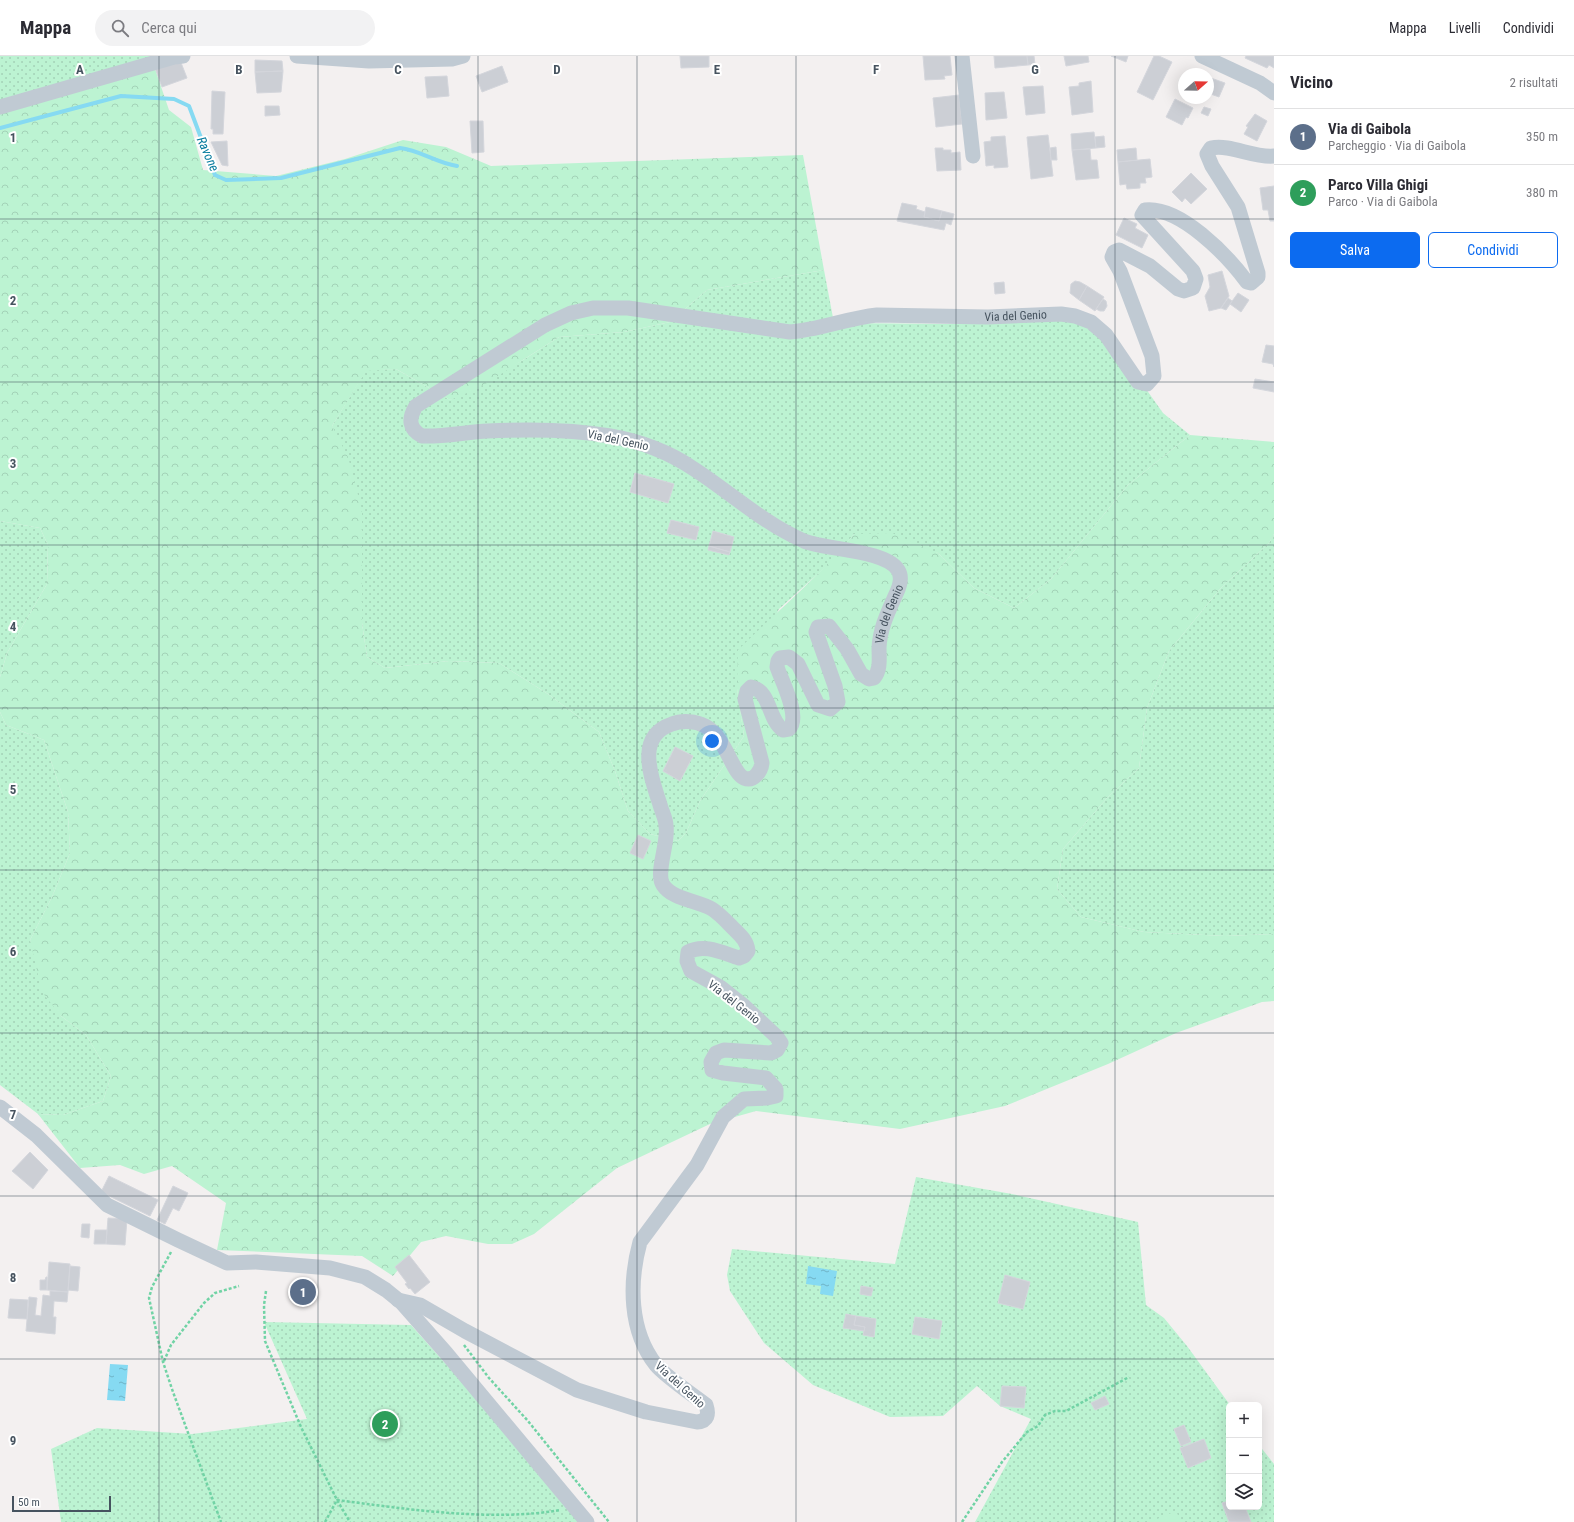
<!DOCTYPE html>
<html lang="it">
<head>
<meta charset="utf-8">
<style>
	body { margin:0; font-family:"Roboto Condensed",sans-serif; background:#f2f2f3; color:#2b2b33 }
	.controls { position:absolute; right:12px; bottom:12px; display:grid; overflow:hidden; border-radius:6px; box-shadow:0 4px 16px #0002 }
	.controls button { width:36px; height:36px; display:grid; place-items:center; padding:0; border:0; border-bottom:1px solid #e1e1e2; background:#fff; color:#2b2b33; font:20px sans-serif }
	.compass { position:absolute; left:1178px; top:12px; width:36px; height:36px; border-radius:50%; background:#fff; box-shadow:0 4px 16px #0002; rotate:70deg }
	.scale { position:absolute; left:12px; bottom:10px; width:99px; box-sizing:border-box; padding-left:4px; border:2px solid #46535f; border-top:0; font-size:11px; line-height:14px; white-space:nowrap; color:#46535f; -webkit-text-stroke:3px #fff; paint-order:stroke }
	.you { position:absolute; left:712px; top:685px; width:14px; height:14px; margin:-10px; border:3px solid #fff; border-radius:50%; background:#1a73e8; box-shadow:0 0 0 6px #1a73e833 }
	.badge { display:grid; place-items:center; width:26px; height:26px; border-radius:50%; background:#0c6bf0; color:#fff; font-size:13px; font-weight:700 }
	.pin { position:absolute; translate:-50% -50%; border:2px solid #fff; box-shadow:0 1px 4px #0006 }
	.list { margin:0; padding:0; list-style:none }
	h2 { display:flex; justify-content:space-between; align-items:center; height:52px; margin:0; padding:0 16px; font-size:17px }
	h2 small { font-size:13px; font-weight:400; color:#7c7c81 }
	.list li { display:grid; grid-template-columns:26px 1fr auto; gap:12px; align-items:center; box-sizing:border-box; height:56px; padding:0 16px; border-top:1px solid #e1e1e2 }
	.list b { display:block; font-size:15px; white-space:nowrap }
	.list p { margin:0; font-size:13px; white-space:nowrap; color:#7c7c81 }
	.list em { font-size:13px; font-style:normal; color:#7c7c81 }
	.actions { display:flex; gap:8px; padding:12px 16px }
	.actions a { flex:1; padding:9px 0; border:1px solid #0c6bf0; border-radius:6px; text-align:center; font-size:14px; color:#0c6bf0 }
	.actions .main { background:#0c6bf0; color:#fff }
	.icon { flex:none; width:22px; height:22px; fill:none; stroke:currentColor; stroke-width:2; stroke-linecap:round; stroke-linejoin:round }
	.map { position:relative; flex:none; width:1274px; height:1466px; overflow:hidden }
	header { display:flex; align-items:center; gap:24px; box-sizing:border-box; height:56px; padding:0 20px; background:#fff; border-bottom:1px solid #e1e1e2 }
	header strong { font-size:19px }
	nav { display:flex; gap:22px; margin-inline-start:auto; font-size:14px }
	.search { width:280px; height:36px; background:#f2f2f3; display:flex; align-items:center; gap:10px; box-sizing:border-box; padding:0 14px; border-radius:22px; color:#7c7c81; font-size:15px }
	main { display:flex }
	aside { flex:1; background:#fff }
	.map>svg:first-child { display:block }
	.grass { fill:url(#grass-dots) }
	.forest { fill:url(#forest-crowns) }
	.garden { fill:#bcf3d2 }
	.water { fill:url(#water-ripples) }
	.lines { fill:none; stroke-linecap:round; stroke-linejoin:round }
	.stream { stroke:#86daf2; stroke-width:4 }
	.building { fill:#cccfd5; stroke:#d4d6dc }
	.path { stroke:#71d3a5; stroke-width:2.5; stroke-dasharray:3 2; stroke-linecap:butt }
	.minor { stroke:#c0cad3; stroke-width:15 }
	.grid { fill:none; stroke:#46535f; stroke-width:1; stroke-opacity:0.55 }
	.labels { text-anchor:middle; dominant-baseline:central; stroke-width:4; stroke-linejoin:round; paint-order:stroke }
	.street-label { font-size:12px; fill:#46535f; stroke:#fff }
	.water-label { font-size:13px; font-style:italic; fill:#047a9d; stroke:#fff }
	.grid-label { font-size:13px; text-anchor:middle; font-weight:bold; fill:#46535f; stroke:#fff; stroke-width:4; stroke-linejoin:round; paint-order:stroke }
</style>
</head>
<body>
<header>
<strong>Mappa</strong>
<div class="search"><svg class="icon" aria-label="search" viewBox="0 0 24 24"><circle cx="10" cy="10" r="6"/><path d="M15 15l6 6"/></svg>Cerca qui</div>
<nav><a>Mappa</a><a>Livelli</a><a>Condividi</a></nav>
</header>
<main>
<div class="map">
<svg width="1274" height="1466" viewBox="0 0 1274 1466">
	<defs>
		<pattern id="grass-dots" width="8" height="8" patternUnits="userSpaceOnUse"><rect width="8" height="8" fill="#bcf3d2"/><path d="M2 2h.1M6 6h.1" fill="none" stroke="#a3d2b7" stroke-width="1.8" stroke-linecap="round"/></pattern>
		<pattern id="forest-crowns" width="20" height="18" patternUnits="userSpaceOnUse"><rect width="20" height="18" fill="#bcf3d2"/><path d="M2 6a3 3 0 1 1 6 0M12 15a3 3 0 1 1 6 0" fill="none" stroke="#a3d2b7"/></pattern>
		<pattern id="water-ripples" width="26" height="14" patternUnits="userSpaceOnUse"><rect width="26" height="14" fill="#86daf2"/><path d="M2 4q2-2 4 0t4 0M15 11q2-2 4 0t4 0" fill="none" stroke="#6fb3c7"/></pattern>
	</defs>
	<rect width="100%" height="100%" fill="#f3f0f0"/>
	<!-- grass -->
	<path class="grass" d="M0,0h173l-173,46z
		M824,214l10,53 128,1 120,-5 40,36 41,58 27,22 -62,50 -77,94 -37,29 -40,-20 -36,-35 -84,-19 -22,27 -53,48 -42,80 7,47 -44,65 -14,32 -8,8 -28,-7 -22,-23 -13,-40 -16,-39 -51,-38 -49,-31 -50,-2 -64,7 -18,-11 -5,-34v-64l-30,-133 34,-56 30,-1 54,31 73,-40 36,-23 65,-5 46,-10 37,-32z
		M0,465l40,7 8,17 -1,39 -40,69 -7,24z
		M1274,478v400l-49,2 -81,-4 -63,-15 -24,-28 6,-40 44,-51 32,-30 8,-60 22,-57 51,-62 49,-46z
		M0,656l6,13 38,15 24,72 2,41 -18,44 -22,43 31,76 25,19 25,41 -8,25 -40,14 -25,-1 -38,-29z
		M916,1121l96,17 126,28 8,83 18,13 23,28 43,59 -1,102h30v-62l15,19v58h-299l56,-103 -31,-13 -23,-20 -34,30 -53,1 -77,-32 -49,-42 -34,-52 -3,-16 5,-26 163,15z
		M264,1266l147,3 176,197h-526l-10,-73 46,-21 95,6 115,-15z"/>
	<!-- forest -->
	<path class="forest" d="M153,7l16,47 22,17 12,43 73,6 69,-17 58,-19 43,7 45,19 312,-11 21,115 -117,20 -37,32 -46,10 -65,5 -80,51 -29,12 -54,-31 -30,2 -34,55 16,31 14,53v113l5,34 18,11 64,-7 50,2 49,31 51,38 16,39 13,40 22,23 28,7 8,-8 14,-32 44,-65 -7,-47 1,-39c38,-38 82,-74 116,-116l38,-1 46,20 36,35 40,20 37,-29 77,-94 62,-50 84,7v92l-5,9 -49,46 -51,62 -22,57 -8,60 -32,30 -44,51 -6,40 24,28 63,15 81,4 49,-2v67l-12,1 -86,31 -68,31 -103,42 -105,23 -144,-18 -46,13 -93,44 -83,66 -22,10h-24l-42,-8 -25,6 -28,34 -31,-20 -145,-6 9,-47 -54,-37 -28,8 -24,-9 -40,3 -42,-54 25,1 40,-14 8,-25 -25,-41 -25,-19 -19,-24 -12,-52 22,-43 18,-44 -2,-41 -24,-72 -38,-15 -6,-13v-35l7,-24 40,-69 1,-39 -8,-17 -40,-7v-419z"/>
	<!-- garden -->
	<path class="garden" d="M1176,1455l5,11h-31z"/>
	<!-- water -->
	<path class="water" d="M808,1210l29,5 -4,25 -13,-2 1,-8 -15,-2z
		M110,1308l18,1 -3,36 -18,-1z"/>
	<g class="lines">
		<!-- stream -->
		<path class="stream" d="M0,72l121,-32 53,3 15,7 26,69 11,5 55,-2 119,-30c20,2 36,15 57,18"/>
	</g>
	<!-- building -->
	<path class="building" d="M680,0h29v11l-28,1z
		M923,0h27l2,19 -8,1 1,3 -20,1z
		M994,0h33l1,9 -33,3z
		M1027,0h7l1,8 -7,1z
		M1064,0h24l1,6 -23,4z
		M1111,0h17l-2,6z
		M1154,0h5l13,6 -19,38 -16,-8z
		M1246,0h28v12l-5,-3 -2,3 -22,-10z
		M180,4l7,18 -25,9 -7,-19z
		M255,4l27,1 1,10 -28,1z
		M502,10l6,16 -26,10 -6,-16z
		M283,15l-2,21 -24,1 -2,-21z
		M447,20l2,20 -22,2 -2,-21z
		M1208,21l17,6 -6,14 -11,-4z
		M1091,25l2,31 -21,3 -3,-28 10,-1v-3z
		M1043,30l2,27 -19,2 -3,-28z
		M212,35l13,1 -2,42h-10v-5h-2z
		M1004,36l3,26 -21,2 -1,-27z
		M959,39l3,29 -26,3 -3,-29z
		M1175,43l18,9 -5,10 -2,-1 -4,8 -16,-8z
		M265,50h14l1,9 -15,1z
		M1204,51l7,2 -3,7 -7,-3z
		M1255,58l12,7 -10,20 -13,-7 4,-7 -2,-1z
		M470,65h13l1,31 -12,1z
		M1094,76l2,16 -24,2 -1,-16z
		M1048,79l5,41 -22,3 -4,-42z
		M1005,80l3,31 -14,1v-3l-8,1 -2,-24 7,-1v-4z
		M1104,80l1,11 -9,1 -1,-11z
		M227,85l1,25 -6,-1 -11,-23z
		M1056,91l1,13h-6l-1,-12z
		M935,92h8v2h8v3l9,-1 1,18 -24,1z
		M1136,92l1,12 -19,2 -1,-12z
		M1090,93l1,11h6l2,18 -23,2 -4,-30z
		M1150,103l2,18 -7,1 1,5h-6v5l-13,1 -1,-5 -6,1 -2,-23z
		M1191,117l16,16 -16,15 -6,-6 -3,4 -10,-10z
		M1274,130v35h-4l-2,-11h-5l-3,-22z
		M902,147l15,3 -1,3 9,3 -1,5 15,4 3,-10 12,3 -3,11 -5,-2 -2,7 -47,-9z
		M926,151l16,4 -3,10 -15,-4z
		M1124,162l13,6 -2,4 13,7 -6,13 -26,-13z
		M1222,215l7,25 -8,12 -12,3 -4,-15 5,-9 -2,-12z
		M1075,225l5,1 7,4 -8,14 -9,-7 1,-9z
		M1004,226l1,11 -10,1 -1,-11z
		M1087,230l17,11 -9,14 -16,-11z
		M1238,237l11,7 -8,12 -11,-8z
		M1228,242l4,3 -6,9 -5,-2z
		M1103,243l3,2 1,5 -3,5h-4l-4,-2z
		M1266,289l8,1v21l-1,-3 -11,-2z
		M1255,323l19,3v10l-21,-4z
		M635,417l39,11 -6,19 -38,-11z
		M671,464l28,7 -3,13 -29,-7z
		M713,475l21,6 -4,15 -21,-6z
		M709,490l21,6 -1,3 -21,-5z
		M675,691l18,9 -13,25 -17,-10z
		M638,779l13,6 -8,18 -13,-6z
		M30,1096l18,18 -15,19 -21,-18z
		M109,1120l49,24 -8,16 -49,-24z
		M173,1130l15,7 -9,18 -6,-3 -8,16 -8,-4z
		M108,1162l19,1 -2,26 -19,-1z
		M82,1168h8l-1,14 -8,-1z
		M95,1174h12l-1,14h-12z
		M409,1199l21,27 -15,12 -5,-6 -1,1 -4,-5 2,-1 -12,-16z
		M49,1206l21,2 -2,28 -21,-2z
		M70,1210l10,1 -2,24 -10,-1z
		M1005,1219l25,7 -7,27 -25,-6z
		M46,1221h1v13h-7v-10h5z
		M861,1230l12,2 -2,8 -11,-2z
		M50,1235l18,1 -1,10 -13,-1 -1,16h3l-1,17 -29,-3 3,-34 8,1 -2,17 6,1 2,-21 7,1z
		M10,1243l18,1 -1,19 -19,-1z
		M846,1258l10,2 -2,9 11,2 -1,4 -21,-3z
		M856,1260l20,3 -2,18 -11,-2 2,-8 -11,-2z
		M915,1261l27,4 -3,18 -27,-5z
		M1002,1330l24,1 -2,21 -24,-2z
		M1105,1340l4,8 -14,6 -4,-7z
		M1184,1369l7,17 -10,4 -7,-17z
		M1204,1383l7,19 -23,10 -8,-20z
		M1229,1445v6h16l6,15h-22l-7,-19z"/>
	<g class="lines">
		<!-- path -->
		<path class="path" d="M171,1196l-19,35 -3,11 14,64 10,30 48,130
			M266,1235l-2,14 1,36 36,86 36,73 13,22
			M464,1289l25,33 39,43 81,101
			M164,1305l7,-16 33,-42 11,-10 24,-7
			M325,1466l12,-22c68,9 156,22 223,10
			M962,1466l40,-60 25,-30 11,-6 7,-11 10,-4h11l63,-34"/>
		<!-- minor -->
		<g class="minor">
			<path d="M297,0l72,5 83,-2 11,-3"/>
			<path d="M962,0l11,100"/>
			<path d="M1202,0l58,27 14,10"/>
			<path d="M0,51l174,-50 9,-1"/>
			<path d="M0,1051l36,28 71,70 71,35 49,23 29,-1 74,6 35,9 21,13 16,13 45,51 140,168"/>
			<path id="s1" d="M398,1244l22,5 45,26 112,59 69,22 51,10c11,-1 12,-8 9,-17 -13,-10 -41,-29 -50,-40 -27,-34 -27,-83 -16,-123l57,-77 26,-48 21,-18 23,-1 9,-2v-7l-10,-11 -43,-5 -11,-3 -1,-8 5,-9 8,-3 47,3 6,-3 4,-7 -4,-6 -33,-31 -24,-19 -29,-16 -4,-10 1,-9c16,-9 35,1 51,6l5,-2 4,-5c-1,-10 -7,-15 -14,-22 -7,-7 -14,-15 -22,-20 -15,-9 -39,-9 -49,-24 -8,-12 6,-43 3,-59 0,-6 -3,-12 -5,-18 -8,-27 -28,-71 11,-84 10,-4 24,-3 33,2 20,10 27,47 39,52 10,4 17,-7 18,-15l-17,-64 2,-8 4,-4c20,4 17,33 32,43l6,-1c12,-12 -7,-47 -12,-62l1,-6 2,-3 9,-1 9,7 20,41 12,4 8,-7 -3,-16 -19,-54 2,-5 11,-1 18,23 14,25 8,5 5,-1c7,-9 5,-20 5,-30 1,-20 9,-36 17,-54 3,-6 7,-16 2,-24 -12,-20 -72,-20 -94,-29 -41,-18 -73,-48 -110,-72 -25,-17 -55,-28 -84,-33 -40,-7 -82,-7 -122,-5 -22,1 -44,6 -66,5 -13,-7 -14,-17 -6,-30l129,-81 26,-12 22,-5h35l162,24c30,-2 57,-14 87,-17l111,2 73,-3 14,2 16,6 15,13 32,47 9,2 7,-8 -2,-20 -32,-85 -8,-14 2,-5 5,-2 31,16 28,23 6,2 9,-3 3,-9 -3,-8 -51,-56 3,-5c35,-4 82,45 102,72l4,1 7,-6v-4l-20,-66 -26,-41 -5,-12 4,-6c20,-4 42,10 63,8"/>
		</g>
	</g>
	<!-- grid -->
	<path class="grid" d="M159,0v1466M318,0v1466M478,0v1466M637,0v1466M796,0v1466M956,0v1466M1115,0v1466M0,163h1274M0,326h1274M0,489h1274M0,652h1274M0,814h1274M0,977h1274M0,1140h1274M0,1303h1274"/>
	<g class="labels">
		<!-- street labels -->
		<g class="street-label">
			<text stroke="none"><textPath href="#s1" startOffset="3290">Via del Genio</textPath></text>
			<text transform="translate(618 384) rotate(12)">Via del Genio</text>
			<text stroke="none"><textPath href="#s1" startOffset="2067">Via del Genio</textPath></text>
			<text transform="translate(734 946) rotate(38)">Via del Genio</text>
			<text transform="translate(680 1329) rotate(42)">Via del Genio</text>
		</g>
		<!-- water labels -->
		<g class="water-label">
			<text transform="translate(208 98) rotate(66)">Ravone</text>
		</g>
	</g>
	<g class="grid-label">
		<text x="80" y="18">A</text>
		<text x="239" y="18">B</text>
		<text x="398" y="18">C</text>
		<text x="557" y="18">D</text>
		<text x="717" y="18">E</text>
		<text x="876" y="18">F</text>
		<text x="1035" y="18">G</text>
		<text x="13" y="86">1</text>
		<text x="13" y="249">2</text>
		<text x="13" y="412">3</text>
		<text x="13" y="575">4</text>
		<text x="13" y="738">5</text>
		<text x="13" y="900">6</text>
		<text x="13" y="1063">7</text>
		<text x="13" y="1226">8</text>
		<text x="13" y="1389">9</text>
	</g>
</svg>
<div class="controls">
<button>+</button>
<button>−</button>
<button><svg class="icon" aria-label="layers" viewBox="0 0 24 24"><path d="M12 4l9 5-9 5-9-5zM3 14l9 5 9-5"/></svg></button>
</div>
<svg class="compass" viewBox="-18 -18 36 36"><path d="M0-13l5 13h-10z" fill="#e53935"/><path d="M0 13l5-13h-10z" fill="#7c7c81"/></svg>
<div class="scale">50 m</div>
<div class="you"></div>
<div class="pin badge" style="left:303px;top:1236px;background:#5c6f8a">1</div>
<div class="pin badge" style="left:385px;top:1368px;background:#2e9e5b">2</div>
</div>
<aside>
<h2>Vicino<small>2 risultati</small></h2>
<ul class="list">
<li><span class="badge" style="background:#5c6f8a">1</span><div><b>Via di Gaibola</b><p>Parcheggio · Via di Gaibola</p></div><em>350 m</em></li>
<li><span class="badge" style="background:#2e9e5b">2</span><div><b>Parco Villa Ghigi</b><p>Parco · Via di Gaibola</p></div><em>380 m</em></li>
</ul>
<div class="actions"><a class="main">Salva</a><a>Condividi</a></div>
</aside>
</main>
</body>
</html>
